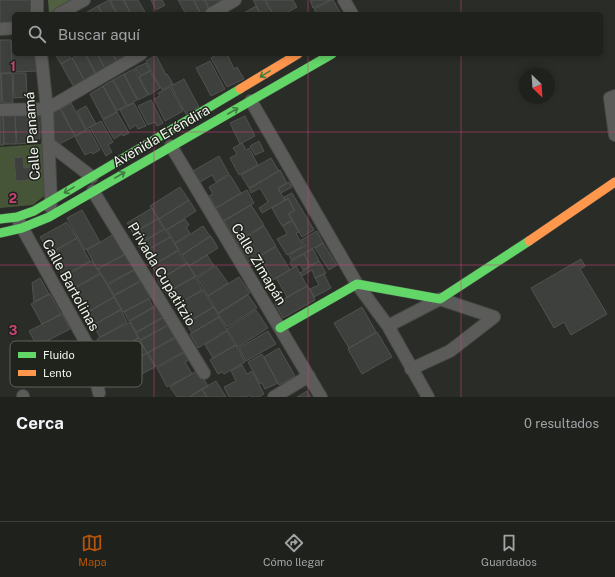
<!DOCTYPE html>
<html lang="es">
<head>
<meta charset="utf-8">
<style>
	body { margin:0; font-family:"Public Sans",sans-serif; background:#272926; color:#f1f3f6 }
	.compass { position:absolute; left:519px; top:68px; width:36px; height:36px; border-radius:50%; background:#1f211d; box-shadow:0 2px 6px #0003; rotate:155deg }
	.list { margin:0; padding:0; list-style:none }
	h2 { display:flex; justify-content:space-between; align-items:center; height:52px; margin:0; padding:0 16px; font-size:17px }
	h2 small { font-size:13px; font-weight:400; color:#a1a3a4 }
	.icon { flex:none; width:22px; height:22px; fill:none; stroke:currentColor; stroke-width:2; stroke-linecap:round; stroke-linejoin:round }
	.map { position:relative; flex:none; width:615px; height:397px; overflow:hidden }
	.search { position:absolute; background:#1f211d; box-shadow:0 2px 6px #0003; left:12px; right:12px; top:12px; height:44px; display:flex; align-items:center; gap:10px; box-sizing:border-box; padding:0 14px; border-radius:6px; color:#a1a3a4; font-size:15px }
	.sheet { height:124px; background:#1f211d }
	nav { display:flex; justify-content:space-around; align-items:center; box-sizing:border-box; height:56px; border-top:1px solid #3c3e3b; background:#1f211d; font-size:11px; color:#a1a3a4 }
	nav a { display:grid; justify-items:center; gap:2px }
	nav .on { color:#b45309 }
	.map>svg:first-child { display:block }
	.green { fill:#465537 }
	.forest { fill:#506040 }
	.building { fill:#3e403d; stroke:#51524f }
	.lines { fill:none; stroke-linecap:round; stroke-linejoin:round }
	.street-casing { stroke:#474945; stroke-width:14 }
	.fast-casing { stroke:#474945; stroke-width:10 }
	.slow-casing { stroke:#474945; stroke-width:10 }
	.street { stroke:#5b5c5a; stroke-width:12 }
	.fast { stroke:#63d668; stroke-width:9 }
	.slow { stroke:#ff974d; stroke-width:9 }
	.oneway { stroke:#427c42 }
	.grid { fill:none; stroke:#cb4479; stroke-width:1; stroke-opacity:0.55 }
	.labels { text-anchor:middle; dominant-baseline:central; stroke-width:3; stroke-linejoin:round; paint-order:stroke }
	.street-label { font-size:14px; fill:#f1f4ef; stroke:#20231c }
	.key { fill:#20231c; stroke:#5f625b; stroke-width:1 }
	.key-label { font-size:11px; fill:#f1f4ef }
	.grid-label { font-size:13px; text-anchor:middle; font-weight:bold; fill:#cb4479; stroke:#20231c; stroke-width:3; stroke-linejoin:round; paint-order:stroke }
</style>
</head>
<body>
<div class="map">
<svg width="615" height="397" viewBox="0 0 615 397">
	<rect width="100%" height="100%" fill="#292c27"/>
	<!-- green -->
	<path class="green" d="M42,144l3,51 -12,10 -33,3v-61z"/>
	<!-- forest -->
	<path class="forest" d="M48,0h27l-25,14h-1z"/>
	<!-- building -->
	<path class="building" d="M0,0h33l1,14h-20v10l-14,1z
		M109,0l8,14h-14l-5,-8z
		M110,0h13l8,14h-14z
		M124,0h14l8,14h-15z
		M151,0h11l3,5 -9,5z
		M178,0h15l8,14h-15z
		M194,0h10l5,10 -8,4z
		M205,0h18l1,2 -14,8z
		M253,0h12l8,14h-12z
		M265,0h28l4,7 -13,7h-11z
		M310,0h20l-17,8z
		M332,0h1l8,14h-24l-3,-5z
		M98,6l4,8h-13l-2,-2z
		M256,6l4,8h-18z
		M0,40h11l1,33h-12z
		M11,41h3v13h23v17l-25,1z
		M55,54h13l3,4 -10,6z
		M79,54h6l12,23 -11,6 -14,-25z
		M85,54h12l9,16 -9,5z
		M97,54h15l6,10 -12,6z
		M113,54h13l2,4 -10,5z
		M218,54h9l7,15 3,-2 7,12 -17,8 -16,-29z
		M156,55l10,20 1,-1 6,10 -11,6 -16,-29z
		M72,58l14,25 -11,6 -14,-25z
		M210,61l15,28 -14,7 -15,-28z
		M146,63l4,8 -10,5 -5,-8z
		M134,69l14,26 -10,5 -14,-26z
		M150,71l10,17 -11,7 -10,-18z
		M12,73l1,30h-10l-2,-29z
		M13,73h13l1,24 -13,1z
		M0,74h1l1,28h-2z
		M124,74l13,26 -10,6 -14,-26z
		M184,79l15,28 -13,7 -15,-28z
		M113,80l14,25 -10,6 -14,-25z
		M103,86l14,26 -14,7 -13,-25z
		M170,87l13,24 -18,10 -11,-22 6,-3 -2,-3z
		M151,100l12,23 -6,3 -2,-4 -7,3 -10,-19z
		M71,103l15,27 -11,6 -14,-27z
		M134,103l12,23 -8,3 -2,-4 -6,4 -10,-19z
		M86,106l10,18 -10,5 -9,-18z
		M60,109l15,27 -20,10 -5,-32z
		M117,112l12,21 -6,3 -1,-2 -8,5 -11,-19z
		M42,114l1,9h-3v16h-5v3h-6l-1,-27z
		M0,115h3l1,30h-4z
		M3,115h12l1,29h-12z
		M28,115l1,28 -12,1 -2,-28z
		M245,116l10,20 -15,8 -10,-21z
		M101,121l12,21 -5,3 4,7 -6,4 -16,-29z
		M89,129l11,21 -8,4 -1,-2 -6,3 -10,-18z
		M259,141l5,10 -9,4 -5,-9z
		M242,143l4,7 3,-2 9,17 -19,10 -9,-17 7,-4 -4,-6z
		M219,156l10,18 -13,8 -4,-7 -12,7 -7,-11z
		M23,157l1,11 14,-1 2,12 -24,2 -2,-23z
		M271,158l8,13 -30,17 -8,-13z
		M280,170l7,13 -9,6 7,11 -23,13 -3,-5 9,-6 -8,-14 -9,5 -2,-4z
		M230,175l11,18 -25,15 -7,-12 4,-2 -4,-7z
		M289,182l3,5 -11,6 -3,-5z
		M180,187l9,13 -30,19 -9,-13z
		M247,190l7,13 -31,18 -7,-13z
		M292,193l22,37 -12,7 -13,-23 6,-3 -7,-13 -3,2 -1,-3z
		M288,199l6,11 -6,4 4,6 -10,6 -10,-18z
		M189,200l7,11 -30,19 -7,-11z
		M251,205l13,20 -28,17 -12,-21z
		M152,208l6,10 -25,15 -6,-10z
		M82,210l18,32 -15,8 -18,-32z
		M158,219l6,10 -24,14 -6,-10z
		M185,219l4,6 -3,2 4,6 -15,10 -8,-13z
		M292,221l7,11 -3,1 7,13 -16,9 -10,-16 10,-5 -4,-8z
		M67,222l10,16 -27,15 -10,-16z
		M203,226l7,10 -28,19 -7,-11z
		M264,226l12,20 -28,16 -11,-19z
		M165,229l5,8 -28,16 -4,-8z
		M317,231l6,12 -32,17 -2,-5 16,-9 -4,-6z
		M114,234l11,20 -28,15 -10,-19z
		M211,236l7,12 -29,18 -7,-11z
		M170,237l8,13 -27,16 -8,-13z
		M77,238l13,23 -27,15 -13,-22z
		M323,243l14,22 -8,5 -14,-22z
		M276,247l14,23 -17,10 -13,-24z
		M313,249l6,12 -8,4 -7,-11z
		M178,251l8,13 -27,15 -7,-13z
		M126,254l9,15 -28,15 -9,-15z
		M304,254l6,12 -7,4 -3,-6 -7,4 -3,-6z
		M207,255l7,11 -18,11 -7,-11z
		M581,259l4,7 -5,3 27,45 -36,21 -7,-13 -10,6 -23,-40z
		M92,261l8,12 -31,18 -7,-13z
		M319,261l7,12 -11,5 -3,-8 -10,6 -2,-3z
		M187,263l8,13 -29,17 -8,-12z
		M216,266l12,17 -20,13 -11,-18z
		M296,266l11,20 -20,11 -11,-19z
		M136,269l6,11 -28,15 -6,-10z
		M101,274l13,23 -30,17 -13,-24z
		M324,274l7,14 -17,9 -4,-8 9,-4 -4,-7z
		M195,277l7,13 -27,16 -8,-13z
		M239,277l11,16 -32,20 -10,-17z
		M40,278l9,16 -15,8 -2,-19z
		M143,280l9,17 -29,15 -9,-16z
		M307,286l3,3 5,11 -32,18 -8,-14z
		M203,290l10,17 -27,17 -11,-18z
		M50,294l11,20 -19,10 -11,-20z
		M248,295l9,13 -30,19 -9,-13z
		M114,297l7,12 -29,17 -7,-12z
		M149,299l4,8 -24,14 -5,-9z
		M158,305l7,11 -29,16 -6,-11z
		M214,307l5,10 -27,16 -6,-10z
		M362,307l14,25 -27,16 -15,-25z
		M121,310l6,12 -27,15 -7,-12z
		M256,310l12,18 -30,19 -11,-18z
		M62,314l8,15 -33,17 -8,-15z
		M166,316l4,8 -30,16 -4,-7z
		M219,317l8,13 -29,18 -8,-14z
		M130,322l8,16 -32,17 -9,-16z
		M170,324l7,12 -30,17 -7,-12z
		M227,331l8,14 -22,13 -8,-13z
		M268,331l8,13 -30,17 -7,-13z
		M377,332l15,25 -30,17 -14,-25z
		M177,337l8,14 -29,16 -8,-14z
		M139,338l8,15 -40,22 -8,-16z
		M236,345l9,17 -21,12 -2,-2 -4,2 -8,-14z
		M279,348l16,28 -16,9 -15,-28z
		M187,351l4,8 -6,3 7,12 -25,13 -10,-19z
		M147,353l8,14 -32,17 -8,-13z
		M262,354l16,29 -13,6 -3,-6 -2,1 -12,-22z
		M242,365l5,9 5,-3 12,23 -5,3h-8l-1,-2 -4,2h-17l-5,-10 12,-6 -5,-10z
		M198,370l10,16 -19,11h-12l-7,-10z
		M216,381l10,16h-19l-5,-8z
		M202,389l5,8h-18z
		M307,391l4,6h-14z"/>
	<g class="lines">
		<!-- street casing -->
		<g class="street-casing">
			<path id="street" d="M37,0v14
				M344,0l8,14
				M59,14l25,-14
				M211,14l24,-14
				M0,29l14,-1
				M41,54l6,55 4,92 -1,6
				M615,96l-5,2 5,37
				M251,101l106,183 31,42 40,71
				M0,110l47,-1 94,-55
				M48,143l44,34
				M171,146l150,251
				M93,191l111,182
				M19,222l69,124 11,47
				M388,326l52,-27 54,18 -44,34 -39,18
				M23,396v1
				M274,397l35,-21"/>
		</g>
		<!-- fast casing -->
		<g class="fast-casing">
			<path id="fast" d="M0,219l17,-2 17,-6 206,-122
				M0,233l22,-5 27,-11 283,-163
				M280,328l77,-44 83,15 89,-58"/>
		</g>
		<!-- slow casing -->
		<g class="slow-casing">
			<path id="slow" d="M240,89l58,-35
				M529,241l86,-59"/>
		</g>
		<!-- street -->
		<use href="#street" class="street"/>
		<!-- fast -->
		<use href="#fast" class="fast"/>
		<!-- slow -->
		<use href="#slow" class="slow"/>
	</g>
	<!-- one-way arrows -->
	<defs><path id="oneway-shaft" d="M-6 0H5M1.5-3L5.5 0L1.5 3" fill="none" stroke-width="1.6" stroke-linecap="round" stroke-linejoin="round"/></defs>
	<g class="oneway">
		<use href="#oneway-shaft" transform="translate(265 74) rotate(149)"/>
		<use href="#oneway-shaft" transform="translate(233 111) rotate(-30)"/>
		<use href="#oneway-shaft" transform="translate(120 175) rotate(-30)"/>
		<use href="#oneway-shaft" transform="translate(69 190) rotate(149)"/>
	</g>
	<!-- grid -->
	<path class="grid" d="M154,0v14M308,0v14M461,0v14M154,54v343M308,54v343M461,54v343M0,132h615M0,265h615"/>
	<g class="labels">
		<!-- street labels -->
		<g class="street-label">
			<text transform="translate(32 136) rotate(-94)">Calle Panamá</text>
			<text transform="translate(161 136) rotate(-30)">Avenida Eréndira</text>
			<text transform="translate(259 264) rotate(59)">Calle Zimapán</text>
			<text transform="translate(162 274) rotate(59)">Privada Cupatitzio</text>
			<text transform="translate(71 285) rotate(61)">Calle Bartolinas</text>
		</g>
	</g>
	<!-- legend -->
	<rect x="10" y="341" width="132" height="46" rx="6" class="key"/>
	<rect x="18" y="352" width="18" height="6" fill="#63d668"/>
	<rect x="18" y="370" width="18" height="6" fill="#ff974d"/>
	<g class="key-label">
		<text x="43" y="359">Fluido</text>
		<text x="43" y="377">Lento</text>
	</g>
	<g class="grid-label">
		<text x="13" y="71">1</text>
		<text x="13" y="203">2</text>
		<text x="13" y="335">3</text>
	</g>
</svg>
<svg class="compass" viewBox="-18 -18 36 36"><path d="M0-13l5 13h-10z" fill="#e53935"/><path d="M0 13l5-13h-10z" fill="#a1a3a4"/></svg>
<div class="search"><svg class="icon" aria-label="search" viewBox="0 0 24 24"><circle cx="10" cy="10" r="6"/><path d="M15 15l6 6"/></svg>Buscar aquí</div>
</div>
<section class="sheet">
<h2>Cerca<small>0 resultados</small></h2>
<ul class="list">
</ul>
</section>
<nav>
<a class="on"><svg class="icon" aria-label="map" viewBox="0 0 24 24"><path d="M3 6l6-2 6 2 6-2v14l-6 2-6-2-6 2zM9 4v14M15 6v14"/></svg>Mapa</a>
<a><svg class="icon" aria-label="directions" viewBox="0 0 24 24"><path d="M12 3l9 9-9 9-9-9zM9 14v-3h6M13 9l2 2-2 2"/></svg>Cómo llegar</a>
<a><svg class="icon" aria-label="saved" viewBox="0 0 24 24"><path d="M7 4h10v16l-5-4-5 4z"/></svg>Guardados</a>
</nav>
</body>
</html>
